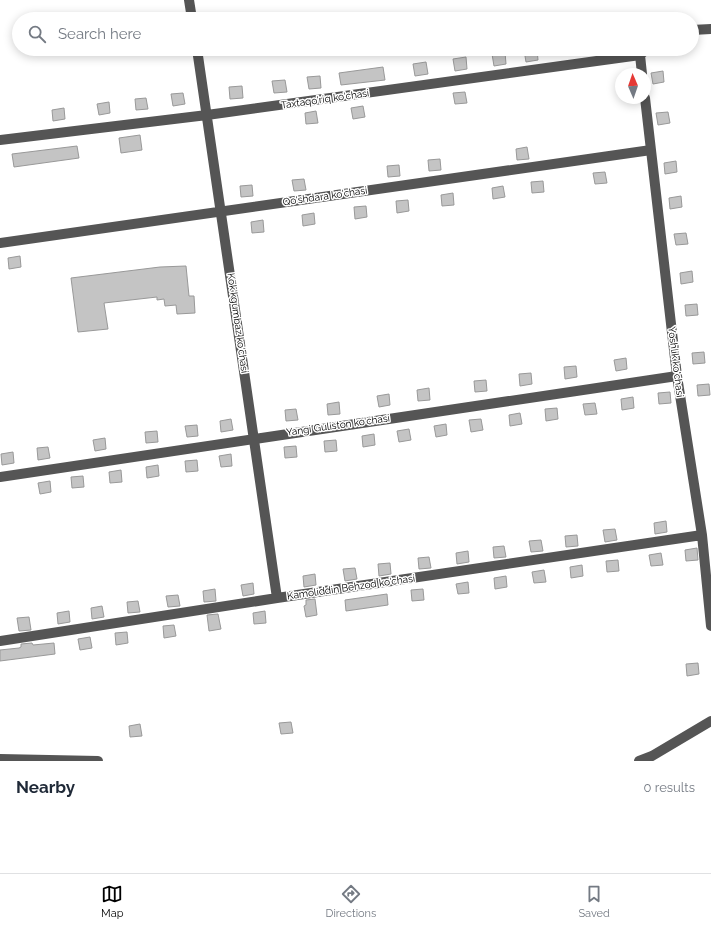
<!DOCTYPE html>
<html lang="en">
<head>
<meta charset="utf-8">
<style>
	body { margin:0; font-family:Raleway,sans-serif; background:#f6f6f7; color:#1f2937 }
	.compass { position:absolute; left:615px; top:68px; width:36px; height:36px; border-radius:50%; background:#fff; box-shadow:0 2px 10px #0003; rotate:358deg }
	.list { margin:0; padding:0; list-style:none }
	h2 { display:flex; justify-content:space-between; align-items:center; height:52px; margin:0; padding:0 16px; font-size:17px }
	h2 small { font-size:13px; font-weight:400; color:#747a83 }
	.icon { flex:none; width:22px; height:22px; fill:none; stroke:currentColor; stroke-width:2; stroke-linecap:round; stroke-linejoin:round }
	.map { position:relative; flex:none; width:711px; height:761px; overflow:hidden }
	.search { position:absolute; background:#fff; box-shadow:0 2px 10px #0003; left:12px; right:12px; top:12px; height:44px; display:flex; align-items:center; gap:10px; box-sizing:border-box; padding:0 14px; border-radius:22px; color:#747a83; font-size:15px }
	.sheet { height:112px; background:#fff }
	nav { display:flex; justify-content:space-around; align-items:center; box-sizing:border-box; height:56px; border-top:1px solid #e0e1e3; background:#fff; font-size:11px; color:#747a83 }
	nav a { display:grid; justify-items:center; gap:2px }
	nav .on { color:#000 }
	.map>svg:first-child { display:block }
	.building { fill:#c4c4c4; stroke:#999 }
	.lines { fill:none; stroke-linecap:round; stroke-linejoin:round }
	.minor { stroke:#555; stroke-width:10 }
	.labels { text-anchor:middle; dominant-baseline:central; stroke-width:3; stroke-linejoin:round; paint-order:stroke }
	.street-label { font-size:10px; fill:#000; stroke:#fff }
</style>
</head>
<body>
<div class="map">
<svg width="711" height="761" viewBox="0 0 711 761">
	<rect width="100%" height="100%" fill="#fff"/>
	<!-- building -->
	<path class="building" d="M537,49l1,11 -12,2 -2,-12z
		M505,52l1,12 -12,2 -2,-12z
		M466,57l1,12 -12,2 -2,-12z
		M426,62l2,12 -13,2 -2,-12z
		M383,67l2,13 -44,5 -2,-12z
		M663,71l1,11 -11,2 -2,-11z
		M320,76l1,12 -12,1 -2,-12z
		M285,80l2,12 -13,1 -2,-12z
		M242,86l1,12 -13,1 -1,-12z
		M465,92l2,11 -12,1 -2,-11z
		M183,93l2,11 -12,2 -2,-12z
		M146,98l2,11 -12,1 -1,-11z
		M109,102l1,11 -11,2 -2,-11z
		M363,106l2,11 -12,2 -2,-11z
		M64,108l1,11 -12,2 -1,-11z
		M316,111l2,12 -12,1 -1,-11z
		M668,112l2,11 -12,2 -2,-12z
		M140,135l2,15 -21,3 -2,-15z
		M77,146l2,12 -65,9 -2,-13z
		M527,147l2,12 -12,1 -1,-11z
		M440,159l1,11 -12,1 -1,-11z
		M676,161l1,11 -12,2 -1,-11z
		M399,165l1,11 -12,1 -1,-11z
		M605,172l2,11 -12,1 -2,-11z
		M304,179l2,11 -12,1 -2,-11z
		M543,181l1,11 -12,1 -1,-11z
		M252,185l1,11 -12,1 -1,-11z
		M503,186l2,11 -12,2 -1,-11z
		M453,193l1,12 -12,1 -1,-11z
		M681,196l1,11 -12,2 -1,-11z
		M408,200l1,11 -12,2 -1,-12z
		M366,206l1,11 -12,2 -1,-12z
		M314,213l1,11 -12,2 -1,-11z
		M263,220l1,12 -12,1 -1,-11z
		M686,233l2,11 -12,1 -2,-11z
		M20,256l1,11 -12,2 -1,-11z
		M186,266l3,30h5l1,17 -18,1 -1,-9 -11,1 -1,-7 -7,1v-3l-53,6 4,26 -30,3 -7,-54 89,-11z
		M692,271l1,11 -12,2 -1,-11z
		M697,304l1,11 -12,1 -1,-11z
		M704,352l1,11 -12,1 -1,-11z
		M626,358l1,11 -11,2 -2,-11z
		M576,366l1,11 -12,2 -1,-12z
		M531,373l1,11 -12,2 -1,-12z
		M486,380l1,11 -12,1 -1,-11z
		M709,384l1,11 -12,1 -1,-11z
		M429,388l1,12 -12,1 -1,-11z
		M670,392l1,11 -12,1 -1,-11z
		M389,394l1,11 -11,2 -2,-11z
		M633,397l1,11 -12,2 -1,-11z
		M339,402l1,12 -12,1 -1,-11z
		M595,403l2,11 -12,1 -2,-11z
		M557,408l1,11 -12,2 -1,-12z
		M296,409l2,11 -12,1 -1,-11z
		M520,413l2,11 -12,2 -1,-11z
		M231,419l2,11 -12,2 -1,-11z
		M481,419l2,11 -12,2 -2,-12z
		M446,424l1,11 -11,2 -2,-11z
		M197,425l1,11 -11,1 -2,-11z
		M409,429l2,11 -12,2 -2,-11z
		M157,431l1,11 -12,1 -1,-11z
		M374,434l1,11 -12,2 -1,-11z
		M105,438l1,11 -11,2 -2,-11z
		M336,440l1,11 -12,1 -1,-11z
		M296,446l1,11 -12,1 -1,-11z
		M48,447l2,11 -12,2 -1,-12z
		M13,452l1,11 -12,2 -1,-11z
		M231,454l1,12 -11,1 -2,-11z
		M197,460l1,11 -12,1 -1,-11z
		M158,465l1,11 -12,2 -1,-11z
		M121,470l1,12 -12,1 -1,-11z
		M83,476l1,11 -12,1 -1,-11z
		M50,481l1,11 -11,2 -2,-11z
		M666,521l1,11 -12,2 -1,-11z
		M615,529l2,11 -12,2 -2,-12z
		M577,535l1,11 -12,1 -1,-11z
		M541,540l2,11 -12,1 -2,-11z
		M504,546l2,11 -12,1 -1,-11z
		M697,548l1,12 -12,1 -1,-11z
		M468,551l1,11 -12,2 -1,-11z
		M661,553l2,12 -12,1 -2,-11z
		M429,557l2,11 -12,1 -1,-11z
		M618,560l1,11 -12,1 -1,-11z
		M390,563l1,11 -12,2 -1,-12z
		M582,565l1,11 -12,2 -1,-11z
		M355,568l2,11 -12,2 -2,-12z
		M544,570l2,12 -12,1 -2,-11z
		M315,574l1,11 -12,2 -1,-11z
		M506,576l1,11 -12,2 -1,-11z
		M468,582l1,11 -11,1 -2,-10z
		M253,583l1,11 -11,2 -2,-11z
		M215,589l1,12 -12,1 -1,-11z
		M423,589l1,11 -12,1 -1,-11z
		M387,594l1,11 -42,6 -1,-11z
		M178,595l2,11 -12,1 -2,-11z
		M315,599l2,16 -11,2 -2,-11 2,-1v-5z
		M138,601l2,11 -12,1 -1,-11z
		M102,606l2,11 -12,2 -1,-11z
		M69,611l1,11 -12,2 -1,-11z
		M265,611l1,12 -12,1 -1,-11z
		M218,614l3,15 -12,2 -2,-16z
		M29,617l2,13 -12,1 -2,-13z
		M174,625l2,11 -12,2 -1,-12z
		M127,632l1,11 -12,2 -1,-12z
		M90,637l2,11 -12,2 -2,-11z
		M32,643l1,2 21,-2 1,11 -55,7v-11l19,-2 2,-1v-3z
		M698,663l1,11 -12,2 -1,-12z
		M291,722l2,11 -12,1 -2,-11z
		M140,724l2,12 -12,1 -1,-11z"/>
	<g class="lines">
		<!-- minor -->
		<path class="minor" d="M189,0l3,19
			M692,30l19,-1
			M197,49l80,549
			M640,55l2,19
			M645,98l32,278 25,159 9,91
			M0,140l207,-25 433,-60 7,-6
			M0,243l651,-93
			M0,477l677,-101
			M0,641l277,-43 425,-63
			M0,759l98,2
			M639,761l13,-5 59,-35"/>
	</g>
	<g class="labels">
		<!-- street labels -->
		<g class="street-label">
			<text transform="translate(325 99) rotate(-8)">Taxtaqo'riq ko'chasi</text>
			<text transform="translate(325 196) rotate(-8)">Qo'shdara ko'chasi</text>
			<text transform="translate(238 323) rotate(82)">Kok'kgumbaz ko'chasi</text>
			<text transform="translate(676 362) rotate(83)">Yoshlik ko'chasi</text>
			<text transform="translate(338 425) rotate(-8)">Yangi Guliston ko'chasi</text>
			<text transform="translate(351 587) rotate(-8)">Kamoliddin Behzod ko'chasi</text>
		</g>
	</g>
</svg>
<svg class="compass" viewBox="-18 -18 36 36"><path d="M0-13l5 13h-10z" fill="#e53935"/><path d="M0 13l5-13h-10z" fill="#747a83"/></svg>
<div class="search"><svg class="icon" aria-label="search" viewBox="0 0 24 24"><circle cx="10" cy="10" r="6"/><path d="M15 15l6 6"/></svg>Search here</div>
</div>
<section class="sheet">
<h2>Nearby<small>0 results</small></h2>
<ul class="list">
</ul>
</section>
<nav>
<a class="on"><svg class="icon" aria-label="map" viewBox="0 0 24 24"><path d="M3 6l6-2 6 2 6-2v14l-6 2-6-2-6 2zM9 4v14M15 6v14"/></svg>Map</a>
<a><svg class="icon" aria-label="directions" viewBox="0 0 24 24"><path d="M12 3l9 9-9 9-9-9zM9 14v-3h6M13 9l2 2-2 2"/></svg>Directions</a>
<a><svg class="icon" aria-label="saved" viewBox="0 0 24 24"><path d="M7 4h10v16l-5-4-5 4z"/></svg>Saved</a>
</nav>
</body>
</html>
